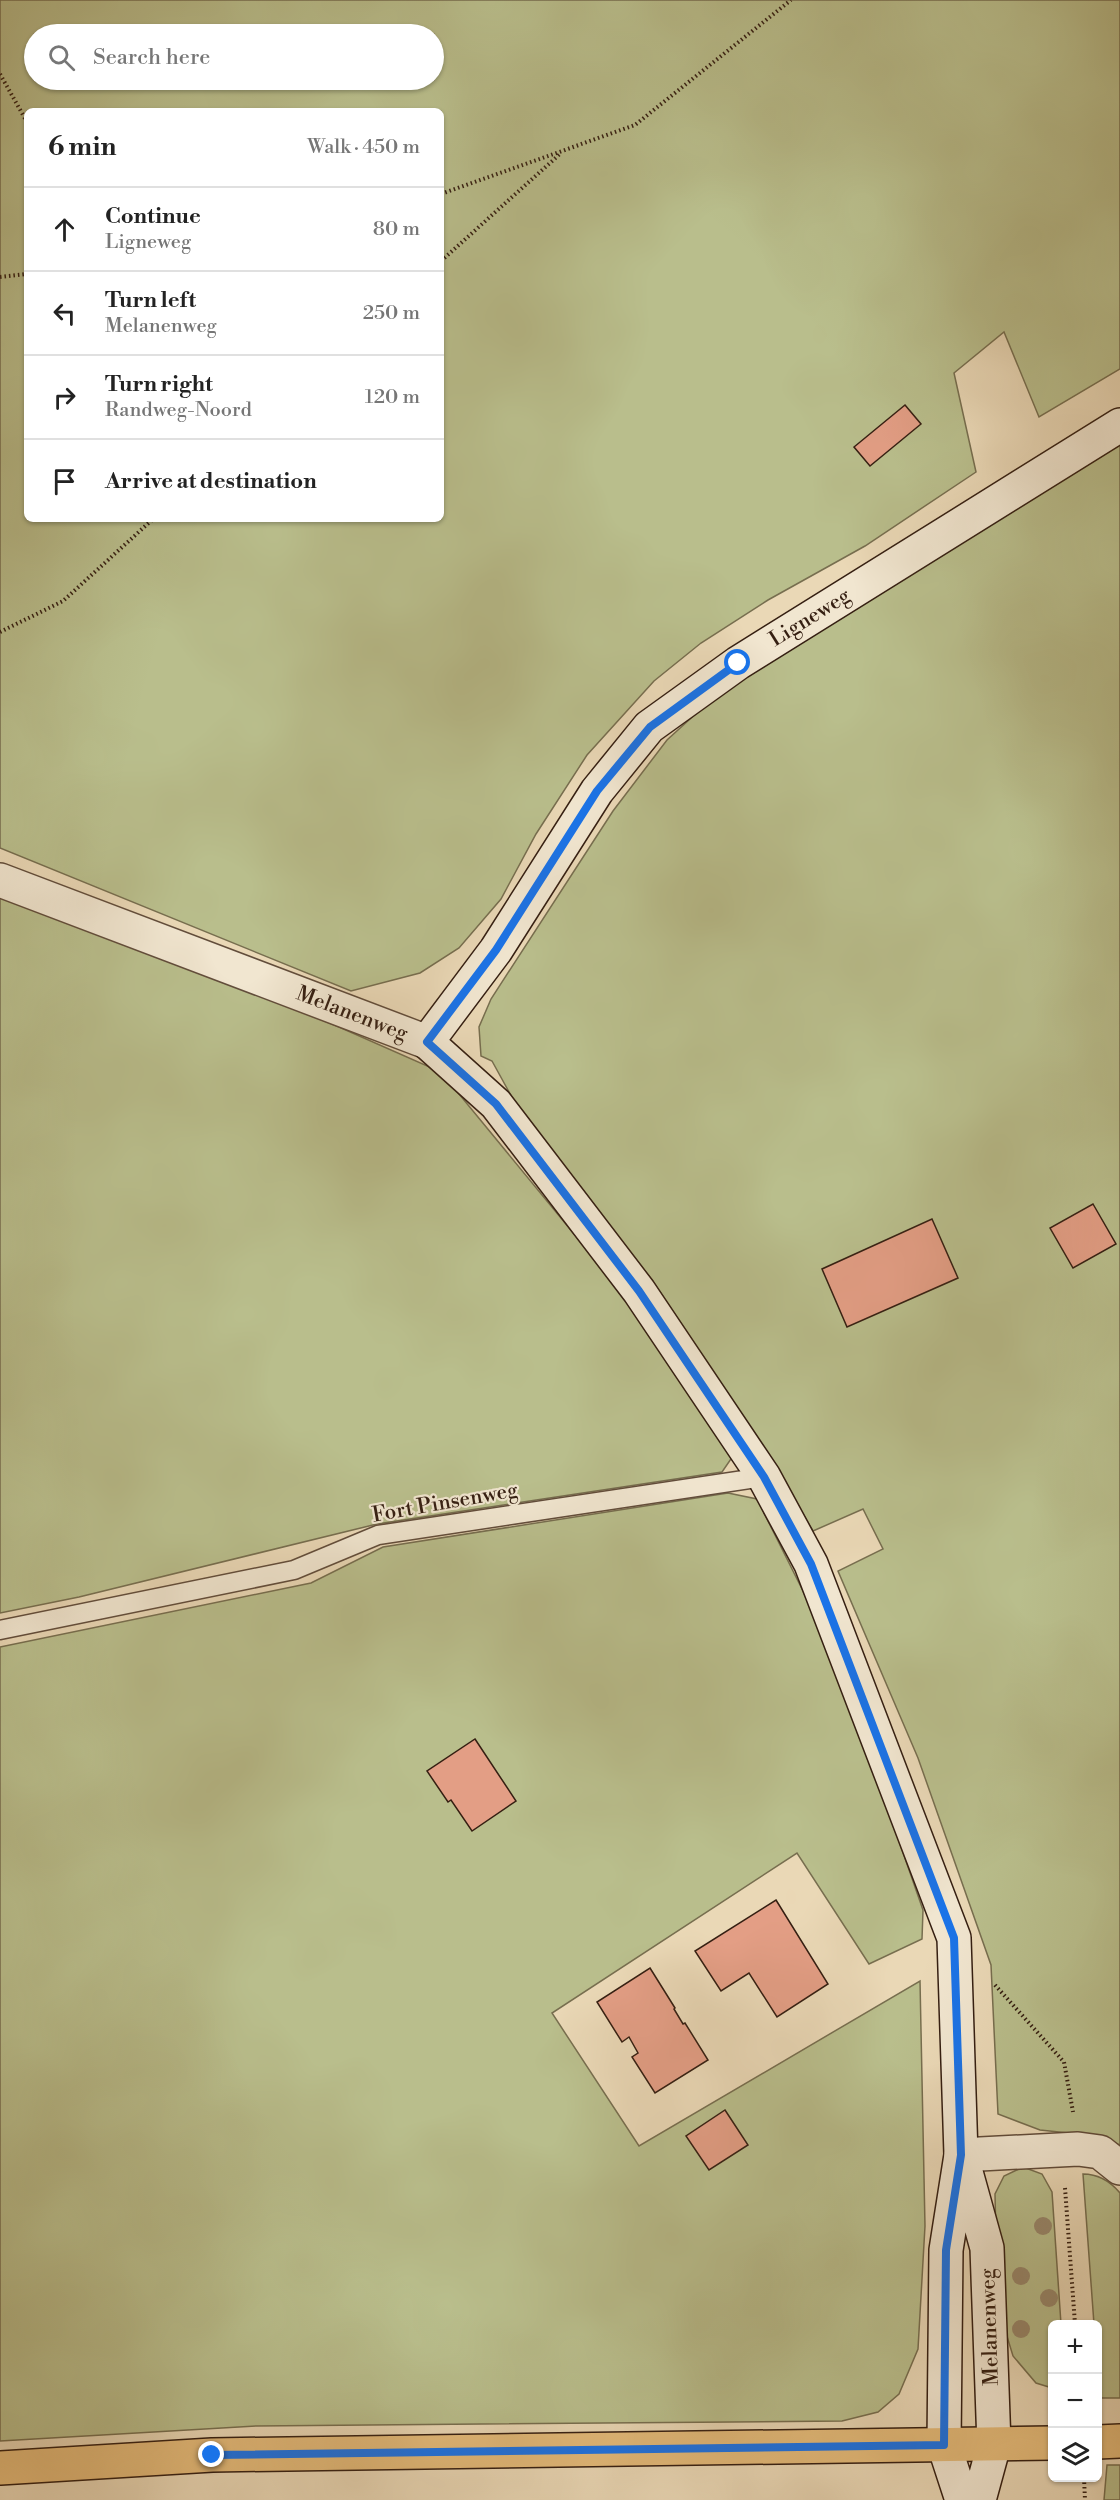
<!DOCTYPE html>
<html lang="en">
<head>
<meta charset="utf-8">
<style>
	body { margin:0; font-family:"Libre Bodoni",serif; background:#f6f6f6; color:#222 }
	.controls { position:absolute; right:18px; bottom:18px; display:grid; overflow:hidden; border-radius:9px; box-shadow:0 2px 4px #0004 }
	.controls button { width:54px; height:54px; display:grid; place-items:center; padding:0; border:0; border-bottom:2px solid #e0e0e0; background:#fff; color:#222; font:30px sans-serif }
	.stop { position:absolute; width:18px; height:18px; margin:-14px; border:4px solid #1a73e8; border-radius:50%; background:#fff }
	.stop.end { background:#1a73e8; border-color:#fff; box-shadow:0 2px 6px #0008 }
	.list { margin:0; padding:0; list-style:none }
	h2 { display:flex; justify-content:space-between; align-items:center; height:78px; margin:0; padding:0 24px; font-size:26px }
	h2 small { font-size:20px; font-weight:400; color:#767676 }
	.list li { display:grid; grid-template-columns:39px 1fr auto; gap:18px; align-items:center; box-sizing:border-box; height:84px; padding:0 24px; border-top:2px solid #e0e0e0 }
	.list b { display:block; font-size:22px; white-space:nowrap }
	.list p { margin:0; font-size:20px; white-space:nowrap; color:#767676 }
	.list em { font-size:20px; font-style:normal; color:#767676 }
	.icon { flex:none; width:33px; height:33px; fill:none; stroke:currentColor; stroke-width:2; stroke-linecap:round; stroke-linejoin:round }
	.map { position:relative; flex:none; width:1120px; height:2500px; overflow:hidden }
	.search { position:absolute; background:#fff; box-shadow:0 2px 4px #0004; left:24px; top:24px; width:420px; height:66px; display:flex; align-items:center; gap:15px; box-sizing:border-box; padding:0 21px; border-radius:33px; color:#767676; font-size:22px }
	.panel { position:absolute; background:#fff; box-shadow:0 2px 4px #0004; left:24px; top:108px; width:420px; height:414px; border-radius:9px }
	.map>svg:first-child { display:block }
	.green { fill:#b9be8c; stroke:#776e4f; stroke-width:1.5; fill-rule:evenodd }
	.building { fill:#e39e85; stroke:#351f12; stroke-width:1.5 }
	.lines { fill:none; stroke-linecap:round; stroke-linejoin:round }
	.lane-casing { stroke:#624d3b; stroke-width:21 }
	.street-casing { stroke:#624d3b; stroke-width:36 }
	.secondary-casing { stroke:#351f12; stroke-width:36 }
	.primary-casing { stroke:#351f12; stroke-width:36 }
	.path { stroke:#351f12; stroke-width:4; stroke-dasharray:1.5 3; stroke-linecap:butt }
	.lane { stroke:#f1e6d0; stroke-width:18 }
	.street { stroke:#f1e6d0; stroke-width:33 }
	.secondary { stroke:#f1e6d0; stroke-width:33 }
	.primary { stroke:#e5bc7b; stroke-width:33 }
	.tree { fill:#99886c }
	.route { stroke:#1a73e8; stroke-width:8 }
	.labels { text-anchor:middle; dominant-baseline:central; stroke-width:4.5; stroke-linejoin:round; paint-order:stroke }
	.street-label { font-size:21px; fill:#351f12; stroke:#f1e6d0 }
</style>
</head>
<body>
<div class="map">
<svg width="1120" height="2500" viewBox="0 0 1120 2500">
	<rect width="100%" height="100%" fill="#ead8b6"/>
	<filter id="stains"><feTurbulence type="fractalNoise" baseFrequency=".00333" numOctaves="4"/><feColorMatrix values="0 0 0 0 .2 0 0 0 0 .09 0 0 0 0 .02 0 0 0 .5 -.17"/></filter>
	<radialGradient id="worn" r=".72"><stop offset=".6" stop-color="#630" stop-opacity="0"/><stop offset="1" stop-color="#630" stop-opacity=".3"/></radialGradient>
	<!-- green -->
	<path class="green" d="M0,0h1120v369l-81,48 -35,-85 -50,41 22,99 -111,74 -97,54 -67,43 -47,38 -67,74 -51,79 -35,65 -42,49 -39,25 -69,18 -351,-143zM34,34h400v46h-400zM27,111h414v408h-414z
		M1120,441v1704l-23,-9 -57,-6 -42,-16 -7,-149 -73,-207 -80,-187 45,-22 -20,-40 -50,22 -48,-81 -113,-170 -127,-159 -33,-60 -11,-5 -2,-29 12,-28 122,-188 54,-71 45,-41 72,-51z
		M0,886l339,141 102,45 184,224 108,160 -11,16 -345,52 -298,73 -79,16z
		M728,1493l29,6 46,92 41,92 79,227 -1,29 -53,25 -72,-111 -245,160 87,133 281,-165 5,245 -7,123 -19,45 -21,18 -36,9 -586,5 -256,15v-794l311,-64 72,-36z
		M1023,2167l19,7 10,18 9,132h-9v64l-16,-5 -23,-27 -11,-36 -6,-79 -1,-47 9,-18z
		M1083,2174c16,0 27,7 37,19v205h-21l-1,-74h-4z
		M1107,2465h13v35h-16z"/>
	<!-- building -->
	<path class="building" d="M905,405l16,19 -51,42 -16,-19z
		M1093,1204l23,40 -43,24 -23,-40z
		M932,1219l26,59 -111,49 -25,-58z
		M475,1739l41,62 -44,30 -21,-31 -3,2 -21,-31z
		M776,1900l52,84 -51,33 -28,-44 -28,18 -26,-40z
		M650,1968l25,40 -1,1 9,15 2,-1 23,37 -53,33 -23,-36 6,-4 -9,-16 -7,5 -25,-40z
		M725,2110l23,35 -39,25 -23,-34z"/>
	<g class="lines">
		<!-- lane casing -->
		<g class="lane-casing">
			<path id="lane" d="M0,1630l294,-60 84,-35 386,-58"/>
		</g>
		<!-- street casing -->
		<g class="street-casing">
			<path id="street" d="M0,880l427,162
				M961,2155l117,-6 22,3 20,16"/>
		</g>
		<!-- secondary casing -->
		<g class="secondary-casing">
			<path id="secondary" d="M964,2165l23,83 7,197 -15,55
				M962,2500l-18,-55 2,-195 15,-95 -7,-217 -143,-374 -47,-87 -125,-186 -143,-187 -69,-62 69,-92 101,-159 52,-64 89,-64 382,-238"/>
		</g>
		<!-- primary casing -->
		<g class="primary-casing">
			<path id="primary" d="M1098,2442l22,-1
				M0,2468l212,-13 840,-12"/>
		</g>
		<!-- path -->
		<path class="path" d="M0,74l27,48
			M441,194l194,-69 156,-125
			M441,261l120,-108
			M0,277l27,-3
			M0,632l63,-31 90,-82
			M995,1985l69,77 9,50
			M1065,2188l10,136
			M1084,2478l1,22"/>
		<!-- lane -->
		<use href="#lane" class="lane"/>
		<!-- street -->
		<use href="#street" class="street"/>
		<!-- secondary -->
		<use href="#secondary" class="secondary"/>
		<!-- primary -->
		<use href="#primary" class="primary"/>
	</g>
	<!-- trees -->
	<g class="tree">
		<circle cx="1043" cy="2226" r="9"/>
		<circle cx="1021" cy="2276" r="9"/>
		<circle cx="1049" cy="2298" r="9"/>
		<circle cx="1021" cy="2329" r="9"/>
	</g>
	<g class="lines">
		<!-- route -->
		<path class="route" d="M212,2455l732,-10 2,-195 15,-95 -7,-217 -143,-374 -47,-87 -125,-186 -143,-187 -69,-62 69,-92 101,-159 53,-64 88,-64"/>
	</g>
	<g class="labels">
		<!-- street labels -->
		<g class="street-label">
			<text transform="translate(810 618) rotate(-32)">Ligneweg</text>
			<text transform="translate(352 1014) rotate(21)">Melanenweg</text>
			<text transform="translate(445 1503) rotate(-10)">Fort Pinsenweg</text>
			<text transform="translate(990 2327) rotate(-92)">Melanenweg</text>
		</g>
	</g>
	<rect width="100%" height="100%" filter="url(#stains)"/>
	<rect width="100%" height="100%" fill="url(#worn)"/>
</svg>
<div class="controls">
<button>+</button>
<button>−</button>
<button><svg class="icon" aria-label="layers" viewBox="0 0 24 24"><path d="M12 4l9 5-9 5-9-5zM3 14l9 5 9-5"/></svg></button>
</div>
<div class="stop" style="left:738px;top:663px"></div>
<div class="stop end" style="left:212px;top:2455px"></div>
<div class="search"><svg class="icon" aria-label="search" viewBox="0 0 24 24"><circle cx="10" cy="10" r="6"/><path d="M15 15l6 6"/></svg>Search here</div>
<section class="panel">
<h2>6 min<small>Walk · 450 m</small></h2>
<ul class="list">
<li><svg class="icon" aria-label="ahead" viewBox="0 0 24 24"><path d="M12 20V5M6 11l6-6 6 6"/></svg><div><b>Continue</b><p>Ligneweg</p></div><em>80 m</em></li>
<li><svg class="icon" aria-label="left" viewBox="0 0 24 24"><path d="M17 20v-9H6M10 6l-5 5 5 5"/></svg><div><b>Turn left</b><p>Melanenweg</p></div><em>250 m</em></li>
<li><svg class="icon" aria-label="right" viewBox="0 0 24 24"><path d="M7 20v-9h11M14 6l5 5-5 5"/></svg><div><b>Turn right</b><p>Randweg-Noord</p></div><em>120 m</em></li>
<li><svg class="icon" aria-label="arrive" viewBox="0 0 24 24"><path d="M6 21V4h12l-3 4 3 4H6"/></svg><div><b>Arrive at destination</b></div></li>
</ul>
</section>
</div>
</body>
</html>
